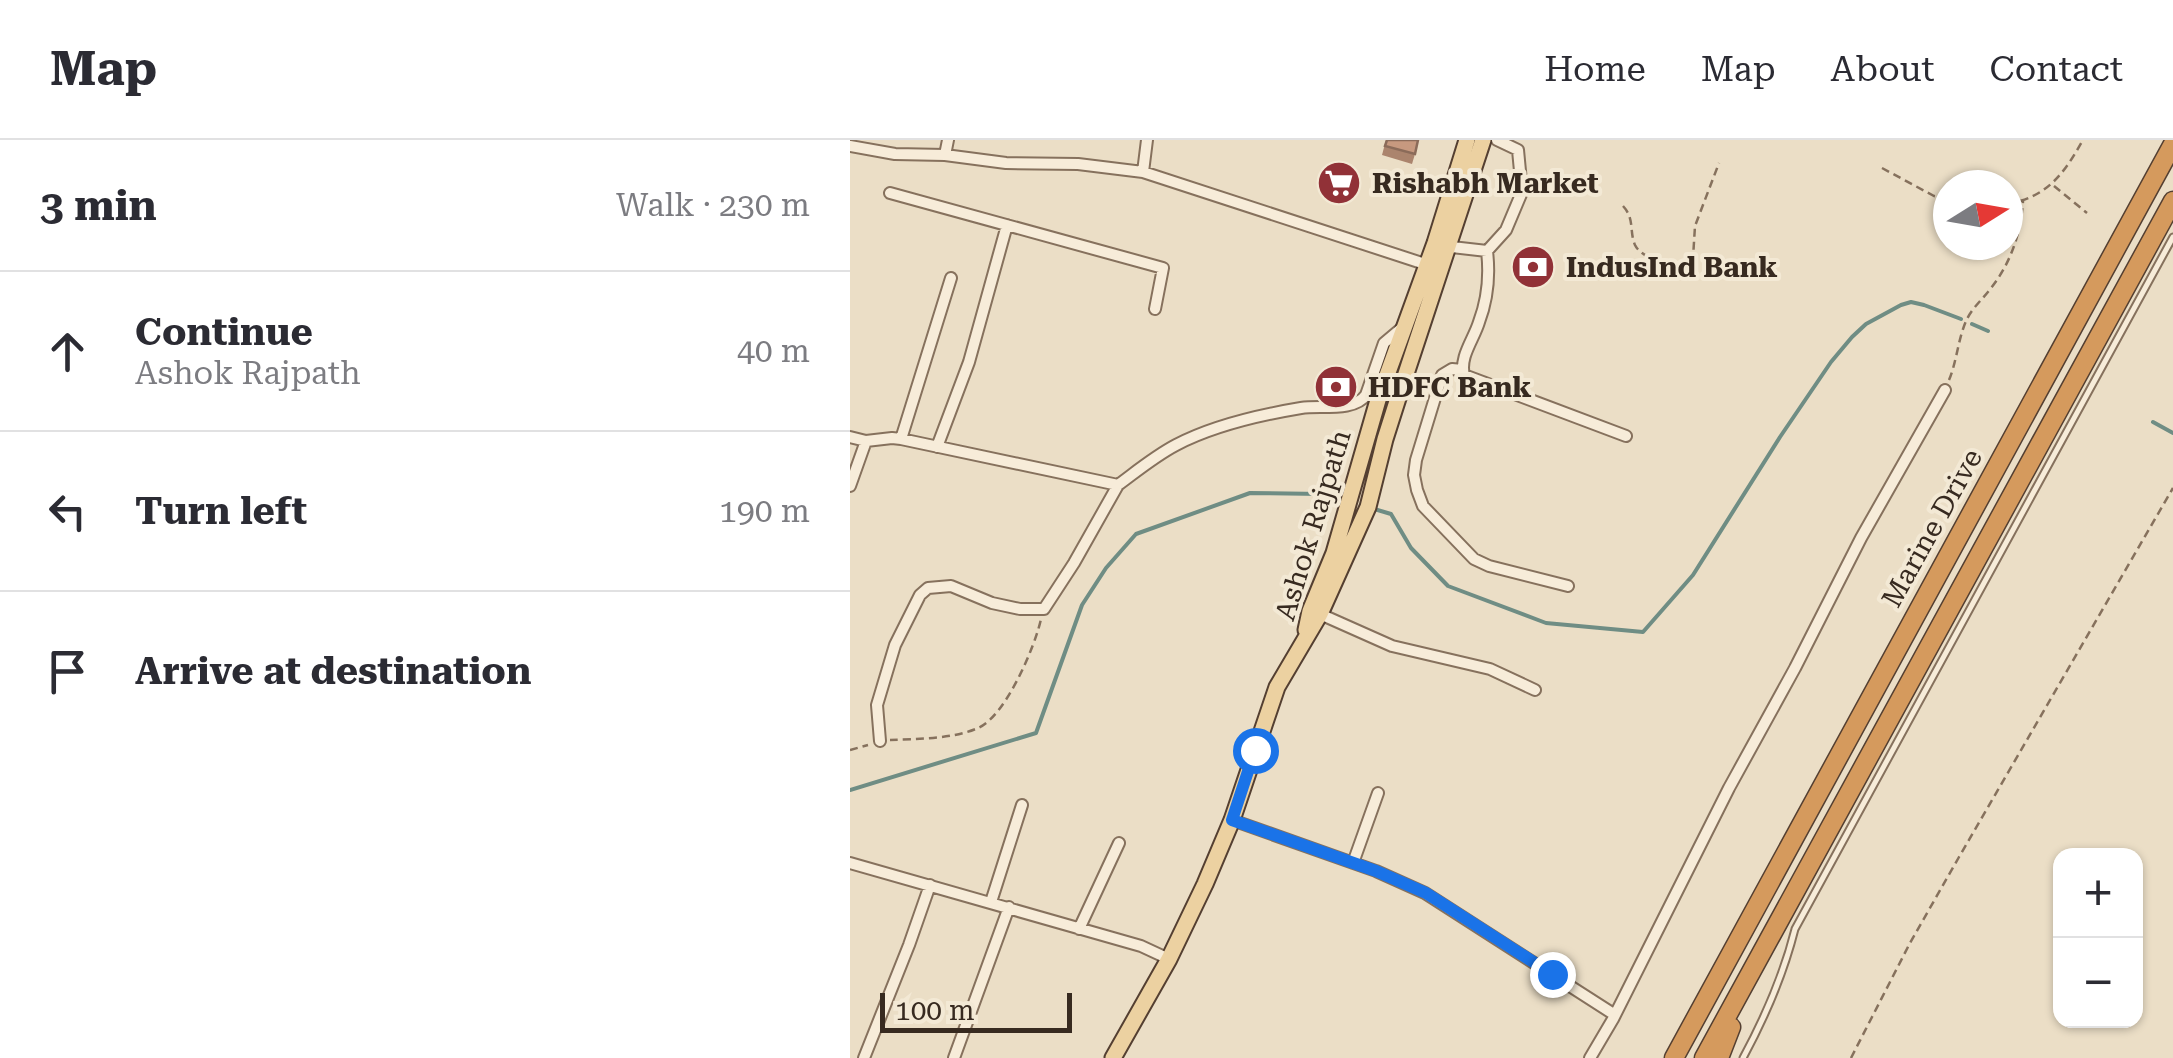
<!DOCTYPE html>
<html lang="en">
<head>
<meta charset="utf-8">
<style>
	body { margin:0; font-family:"Roboto Serif",serif; background:#f7f7f7; color:#2b2b33 }
	.controls { position:absolute; right:30px; bottom:30px; display:grid; overflow:hidden; border-radius:20px; box-shadow:0 2px 8px #0004 }
	.controls button { width:90px; height:90px; display:grid; place-items:center; padding:0; border:0; border-bottom:2px solid #e1e1e2; background:#fff; color:#2b2b33; font:50px sans-serif }
	.compass { position:absolute; left:1083px; top:30px; width:90px; height:90px; border-radius:50%; background:#fff; box-shadow:0 2px 8px #0004; rotate:79deg }
	.scale { position:absolute; left:30px; bottom:25px; width:192px; box-sizing:border-box; padding-left:10px; border:5px solid #372a20; border-top:0; font-size:28px; line-height:35px; white-space:nowrap; color:#372a20; -webkit-text-stroke:8px #f3e9d5; paint-order:stroke }
	.stop { position:absolute; width:30px; height:30px; margin:-22px; border:8px solid #1a73e8; border-radius:50%; background:#fff }
	.stop.end { background:#1a73e8; border-color:#fff; box-shadow:0 2px 10px #0008 }
	.list { margin:0; padding:0; list-style:none }
	h2 { display:flex; justify-content:space-between; align-items:center; height:130px; margin:0; padding:0 40px; font-size:42px }
	h2 small { font-size:32px; font-weight:400; color:#7c7c81 }
	.list li { display:grid; grid-template-columns:65px 1fr auto; gap:30px; align-items:center; box-sizing:border-box; height:160px; padding:0 40px; border-top:2px solid #e1e1e2 }
	.list b { display:block; font-size:38px; white-space:nowrap }
	.list p { margin:0; font-size:32px; white-space:nowrap; color:#7c7c81 }
	.list em { font-size:32px; font-style:normal; color:#7c7c81 }
	.icon { flex:none; width:55px; height:55px; fill:none; stroke:currentColor; stroke-width:2; stroke-linecap:round; stroke-linejoin:round }
	.map { position:relative; flex:none; width:1323px; height:918px; overflow:hidden }
	header { display:flex; align-items:center; gap:60px; box-sizing:border-box; height:140px; padding:0 50px; background:#fff; border-bottom:2px solid #e1e1e2 }
	header strong { font-size:48px }
	nav { display:flex; gap:55px; margin-inline-start:auto; font-size:35px }
	main { display:flex }
	aside { flex:1; background:#fff }
	.map>svg:first-child { display:block }
	.lines { fill:none; stroke-linecap:round; stroke-linejoin:round }
	.stream { stroke:#6f8d84; stroke-width:4 }
	.lane-casing { stroke:#86715d; stroke-width:9 }
	.street-casing { stroke:#86715d; stroke-width:14 }
	.primary-casing { stroke:#543f31; stroke-width:19 }
	.highway-casing { stroke:#543f31; stroke-width:21 }
	.path { stroke:#86715d; stroke-width:2.5; stroke-dasharray:8 5; stroke-linecap:butt }
	.lane { stroke:#f7ecd9; stroke-width:5 }
	.street { stroke:#f7ecd9; stroke-width:10 }
	.primary { stroke:#ecd1a1; stroke-width:15 }
	.highway { stroke:#d59a5d; stroke-width:18 }
	.wall { fill:#ab846d }
	.building { fill:#c7997f; stroke:#8b6b59; stroke-width:2.5 }
	.route { stroke:#1a73e8; stroke-width:12 }
	.labels { text-anchor:middle; dominant-baseline:central; stroke-width:8; stroke-linejoin:round; paint-order:stroke }
	.poi-label { font-size:28px; font-weight:bold; fill:#372a20; stroke:#f3e9d5; text-anchor:start }
	.street-label { font-size:28px; fill:#372a20; stroke:#f3e9d5 }
</style>
</head>
<body>
<header>
<strong>Map</strong>
<nav><a>Home</a><a>Map</a><a>About</a><a>Contact</a></nav>
</header>
<main>
<aside>
<h2>3 min<small>Walk · 230 m</small></h2>
<ul class="list">
<li><svg class="icon" aria-label="ahead" viewBox="0 0 24 24"><path d="M12 20V5M6 11l6-6 6 6"/></svg><div><b>Continue</b><p>Ashok Rajpath</p></div><em>40 m</em></li>
<li><svg class="icon" aria-label="left" viewBox="0 0 24 24"><path d="M17 20v-9H6M10 6l-5 5 5 5"/></svg><div><b>Turn left</b></div><em>190 m</em></li>
<li><svg class="icon" aria-label="arrive" viewBox="0 0 24 24"><path d="M6 21V4h12l-3 4 3 4H6"/></svg><div><b>Arrive at destination</b></div></li>
</ul>
</aside>
<div class="map">
<svg width="1323" height="918" viewBox="0 0 1323 918">
	<rect width="100%" height="100%" fill="#ebdec6"/>
	<g class="lines">
		<!-- stream -->
		<path class="stream" d="M1122,184l16,7
			M1303,282l20,11
			M521,368l20,6 20,34 37,38 98,37 97,9 50,-57 87,-138 51,-75 21,-25 14,-13 35,-19 10,-3 13,3 37,14
			M0,650l186,-57 46,-128 24,-37 30,-34 114,-41 72,1 21,6"/>
		<!-- lane casing -->
		<g class="lane-casing">
			<path id="lane" d="M893,918c21,-39 41,-85 52,-129l378,-692"/>
		</g>
		<!-- street casing -->
		<g class="street-casing">
			<path id="street" d="M0,6l45,8 50,1 61,8 72,1 65,8 285,93
				M95,15l3,-15
				M293,32l4,-32
				M40,53l273,75 -8,41
				M593,106l44,5 19,-21 16,-38 -4,-42 -21,-10
				M637,111c3,25 1,47 -8,71 -5,17 -20,35 -15,53l162,61
				M612,230l-10,-1 -10,6 -26,85 -2,15 3,15 6,16 51,53 15,7 79,20
				M0,297l16,4 26,-3 9,1 217,46c19,-14 37,-29 58,-40 38,-20 83,-30 125,-37 19,-3 53,4 65,-13l18,-52 19,-16
				M51,299l50,-161
				M87,307l32,-85 38,-137
				M0,346l16,-45
				M470,474l72,32 98,23 45,21
				M30,601l-3,-36 18,-60 25,-50 8,-7 23,-2 41,17 28,6h24l30,-46 44,-78
				M382,680l144,51 49,22 190,122
				M0,723l291,83 28,13
				M503,723l25,-70
				M141,762l31,-97
				M229,789l40,-86
				M14,918l45,-113 21,-60
				M104,918l55,-151
				M740,918l23,-39 116,-231 66,-120 66,-130 84,-148"/>
		</g>
		<!-- primary casing -->
		<g class="primary-casing">
			<path id="primary" d="M456,490l4,-19 24,-58 44,-153 57,-157 32,-103
				M263,918l56,-99 36,-75 27,-64 45,-133 43,-73 48,-107 17,-68 14,-44 84,-255"/>
		</g>
		<!-- highway casing -->
		<g class="highway-casing">
			<path id="highway" d="M824,918l499,-914
				M854,918l469,-857
				M869,918l12,-31"/>
		</g>
		<!-- path -->
		<path class="path" d="M1032,28l52,28 14,3
			M1204,46l33,27
			M1158,64c40,-8 55,-29 75,-64
			M773,66c12,13 6,25 12,39 7,15 40,22 54,19l4,-6 2,-32 24,-63
			M1099,240c8,-19 9,-42 18,-61 6,-12 16,-20 24,-31 20,-25 30,-56 32,-87
			M40,600c27,-1 63,-1 88,-12 27,-11 57,-81 63,-109
			M0,610l18,-5
			M1001,918l59,-115 49,-86 214,-369"/>
		<!-- lane -->
		<use href="#lane" class="lane"/>
		<!-- street -->
		<use href="#street" class="street"/>
		<!-- primary -->
		<use href="#primary" class="primary"/>
		<!-- highway -->
		<use href="#highway" class="highway"/>
	</g>
	<!-- wall -->
	<path class="wall" d="M536,0l29,14 -3,10 -30,-9z"/>
	<!-- building -->
	<path class="building" d="M537,0h31l-3,14 -30,-8z"/>
	<g class="lines">
		<!-- route -->
		<path class="route" d="M405,610l-23,70 144,51 50,22 126,81"/>
	</g>
	<!-- icons -->
	<defs>
		<g id="supermarket-disc" transform="scale(2.25)"><circle r="9.5" fill="#913137" stroke="#f3e9d5"/><path d="M-6-5.5h2.5l.6 2H6L4.5 2H-2.5L-4.4-4H-6ZM-1.5 3.2a1.3 1.3 0 1 0 .1 0ZM3 3.2a1.3 1.3 0 1 0 .1 0Z" fill="#fff"/></g>
		<g id="bank-disc" transform="scale(2.25)"><circle r="9.5" fill="#913137" stroke="#f3e9d5"/><path d="M-6-4H6V4H-6ZM0-2.3a2.3 2.3 0 1 0 0 4.6a2.3 2.3 0 1 0 0-4.6Z" fill="#fff"/></g>
	</defs>
	<g fill-rule="evenodd">
		<use href="#supermarket-disc" x="489" y="43"/>
		<use href="#bank-disc" x="683" y="127"/>
		<use href="#bank-disc" x="486" y="247"/>
	</g>
	<g class="labels">
		<!-- poi labels -->
		<g class="poi-label">
			<text x="522" y="43">Rishabh Market</text>
			<text x="716" y="127">IndusInd Bank</text>
			<text x="518" y="247">HDFC Bank</text>
		</g>
		<!-- street labels -->
		<g class="street-label">
			<text transform="translate(463 385) rotate(-73)">Ashok Rajpath</text>
			<text transform="translate(1082 388) rotate(-61)">Marine Drive</text>
		</g>
	</g>
</svg>
<div class="controls">
<button>+</button>
<button>−</button>
</div>
<svg class="compass" viewBox="-18 -18 36 36"><path d="M0-13l5 13h-10z" fill="#e53935"/><path d="M0 13l5-13h-10z" fill="#7c7c81"/></svg>
<div class="scale">100 m</div>
<div class="stop" style="left:405px;top:610px"></div>
<div class="stop end" style="left:702px;top:834px"></div>
</div>
</main>
</body>
</html>
